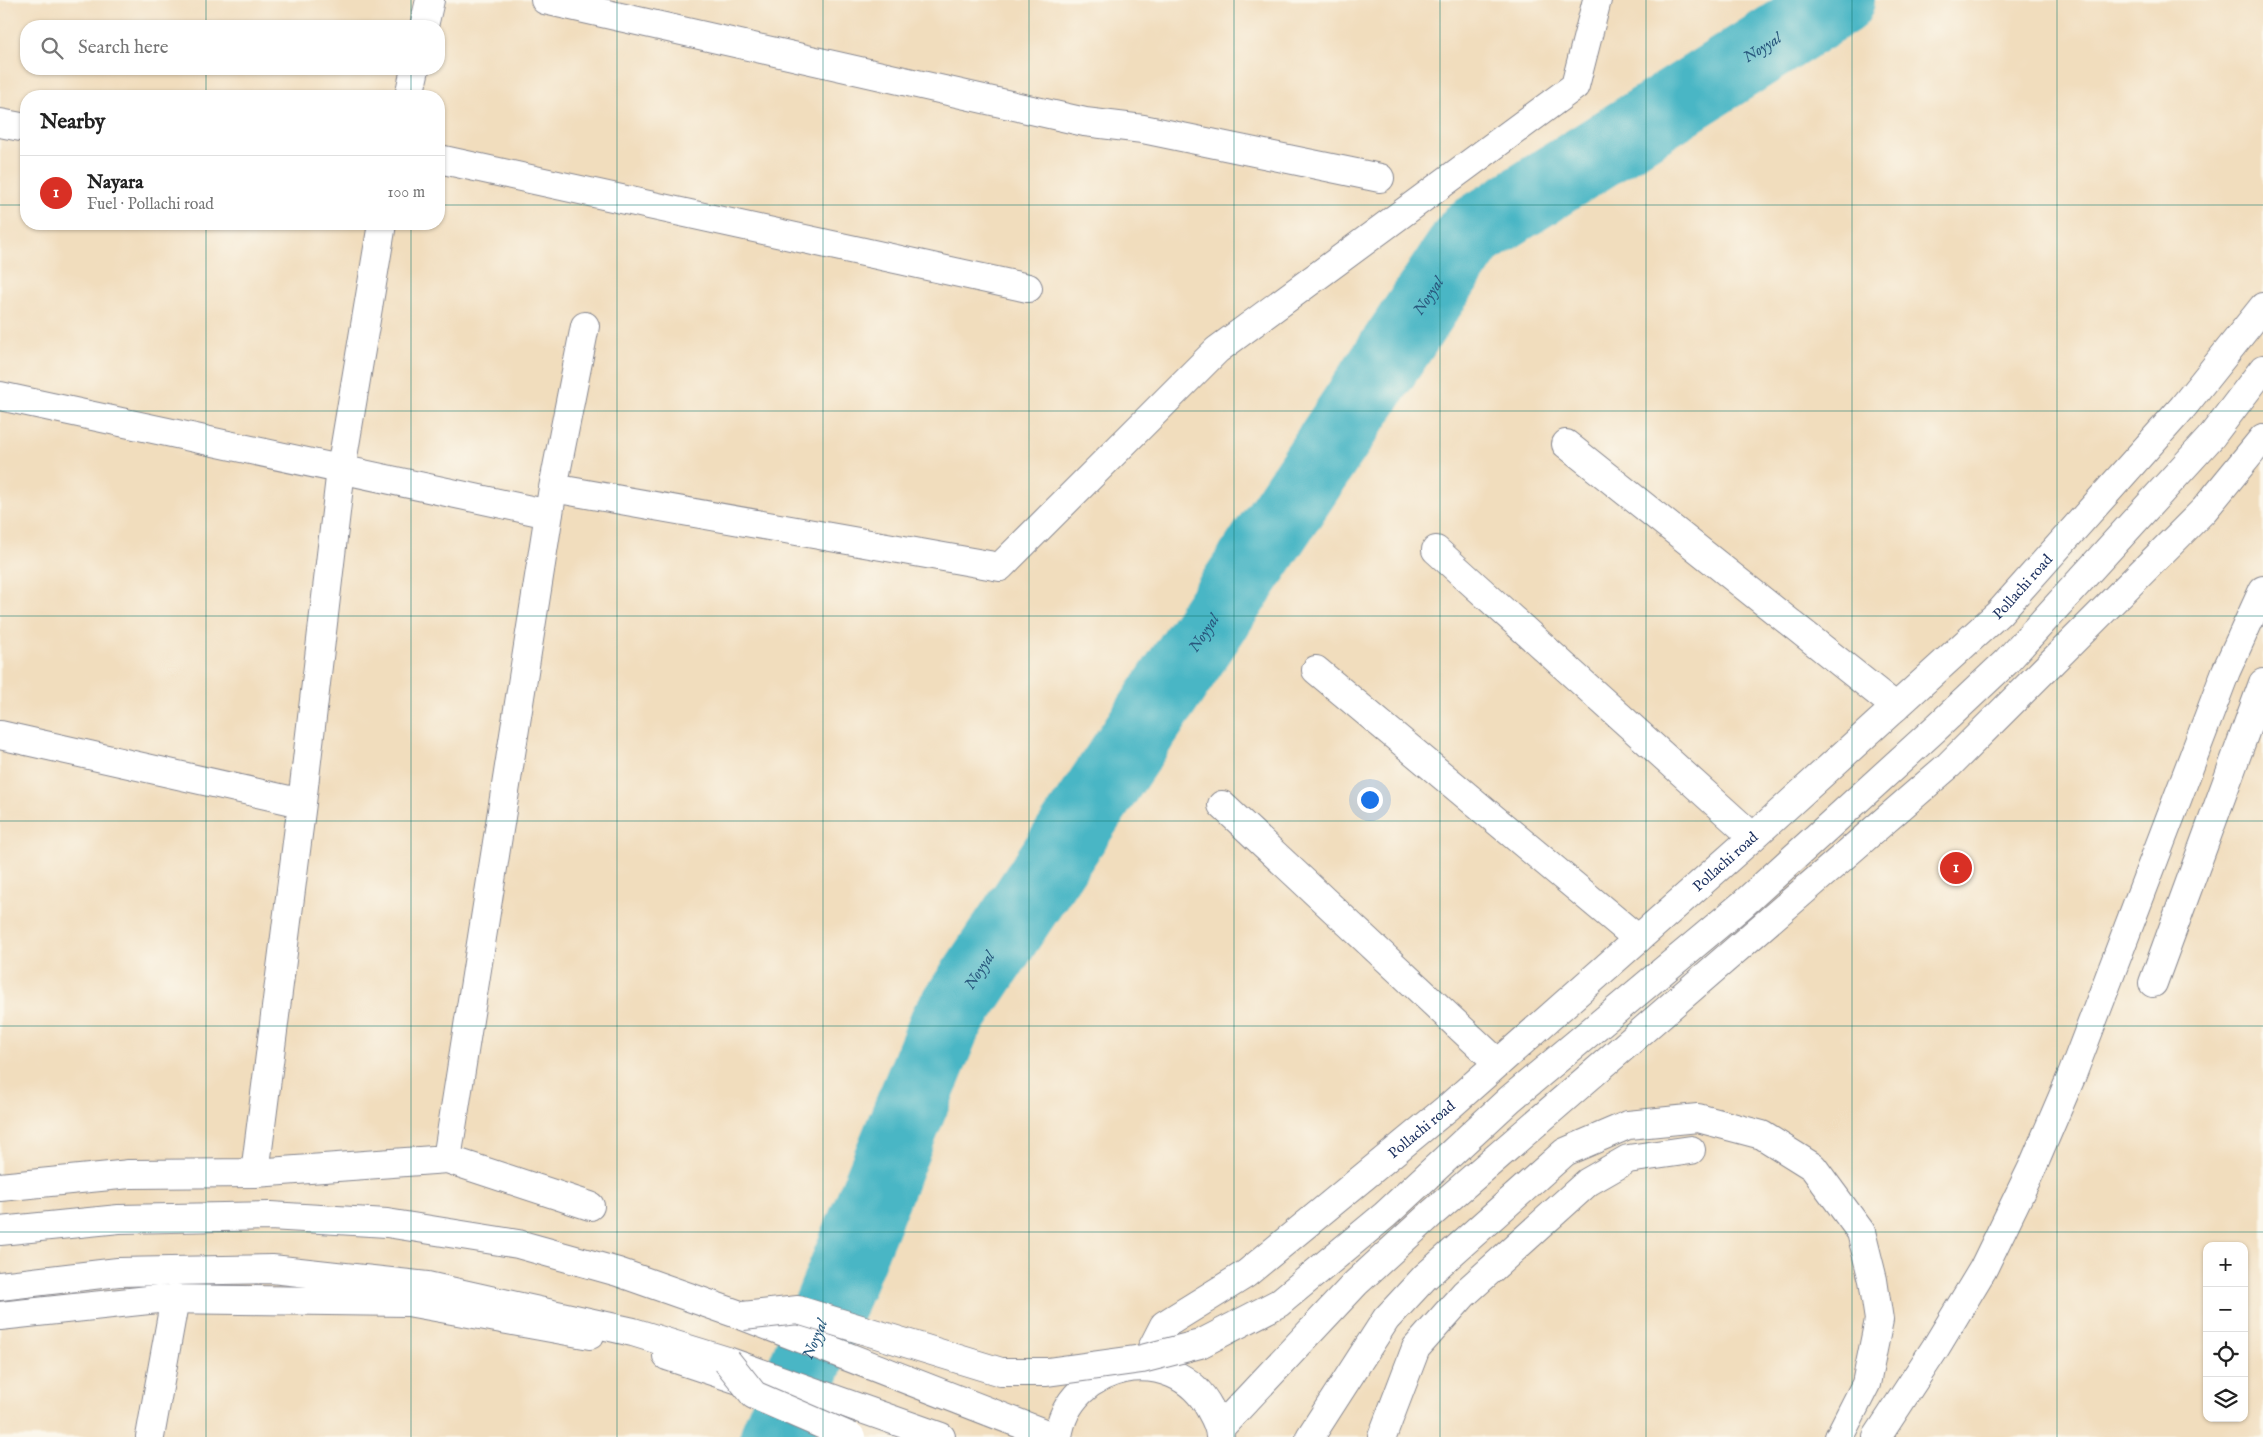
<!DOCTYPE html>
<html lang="en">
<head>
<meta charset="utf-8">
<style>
	body { margin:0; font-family:"IM FELL English",serif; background:#f2f2f2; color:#222 }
	.controls { position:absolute; right:15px; bottom:15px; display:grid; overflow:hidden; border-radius:10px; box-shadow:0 1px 4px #0004 }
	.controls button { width:45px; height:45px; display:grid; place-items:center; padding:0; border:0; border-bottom:1px solid #e0e0e0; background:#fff; color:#222; font:25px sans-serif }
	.you { position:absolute; left:1369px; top:799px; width:18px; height:18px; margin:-12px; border:4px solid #fff; border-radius:50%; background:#1a73e8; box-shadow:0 0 0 8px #1a73e833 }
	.badge { display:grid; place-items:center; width:32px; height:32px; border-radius:50%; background:#d93025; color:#fff; font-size:16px; font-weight:700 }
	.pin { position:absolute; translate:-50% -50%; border:2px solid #fff; box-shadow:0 1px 5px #0006 }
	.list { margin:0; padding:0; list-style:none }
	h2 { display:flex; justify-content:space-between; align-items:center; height:65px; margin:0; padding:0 20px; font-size:21px }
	h2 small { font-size:16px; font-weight:400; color:#767676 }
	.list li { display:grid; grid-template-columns:32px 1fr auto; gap:15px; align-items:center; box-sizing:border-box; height:75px; padding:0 20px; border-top:1px solid #e0e0e0 }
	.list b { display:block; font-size:19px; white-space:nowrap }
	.list p { margin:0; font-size:16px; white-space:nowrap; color:#767676 }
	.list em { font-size:16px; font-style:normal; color:#767676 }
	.icon { flex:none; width:28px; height:28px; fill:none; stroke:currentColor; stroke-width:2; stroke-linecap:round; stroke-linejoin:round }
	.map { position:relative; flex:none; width:2263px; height:1437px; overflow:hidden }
	.search { position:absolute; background:#fff; box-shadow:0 1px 4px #0004; left:20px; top:20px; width:425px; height:55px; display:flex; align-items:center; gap:12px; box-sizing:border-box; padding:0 18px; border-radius:20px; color:#767676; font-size:19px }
	.panel { position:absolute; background:#fff; box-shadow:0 1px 4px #0004; left:20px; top:90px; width:425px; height:140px; border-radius:20px }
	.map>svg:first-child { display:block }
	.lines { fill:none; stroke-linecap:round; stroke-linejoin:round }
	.river { stroke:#49b6c5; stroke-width:72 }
	.street-casing { stroke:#86868e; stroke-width:30 }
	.primary-casing { stroke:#86868e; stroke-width:30 }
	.highway-casing { stroke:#86868e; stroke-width:30 }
	.street { stroke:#fff; stroke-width:28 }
	.primary { stroke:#fff; stroke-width:28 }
	.highway { stroke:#fff; stroke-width:28 }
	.highway-bridge-casing { stroke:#86868e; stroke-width:30; stroke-linecap:butt }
	.highway-bridge { stroke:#fff; stroke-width:28 }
	.grid { fill:none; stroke:#0f766e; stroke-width:1; stroke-opacity:0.55 }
	.labels { text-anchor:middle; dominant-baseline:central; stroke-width:4; stroke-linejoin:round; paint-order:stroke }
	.street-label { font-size:15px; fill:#1b2f5e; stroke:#fbf7ec }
	.water-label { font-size:16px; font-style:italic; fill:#29587d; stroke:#fbf7ec }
</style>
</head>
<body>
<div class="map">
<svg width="2263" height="1437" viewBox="0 0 2263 1437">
	<rect width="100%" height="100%" fill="#fbf7ec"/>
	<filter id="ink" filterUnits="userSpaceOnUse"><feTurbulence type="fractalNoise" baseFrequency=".02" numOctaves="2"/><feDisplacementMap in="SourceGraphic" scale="10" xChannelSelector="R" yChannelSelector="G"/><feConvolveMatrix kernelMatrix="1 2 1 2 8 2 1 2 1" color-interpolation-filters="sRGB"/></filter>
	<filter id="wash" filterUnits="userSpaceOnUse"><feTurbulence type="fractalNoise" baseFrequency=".0096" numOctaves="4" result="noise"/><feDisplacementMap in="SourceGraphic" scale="20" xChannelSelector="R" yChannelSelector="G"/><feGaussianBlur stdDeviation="1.12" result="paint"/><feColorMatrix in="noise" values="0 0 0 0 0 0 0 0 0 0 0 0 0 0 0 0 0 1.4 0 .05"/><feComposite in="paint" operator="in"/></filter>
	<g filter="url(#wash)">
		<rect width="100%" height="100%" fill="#f1ddbd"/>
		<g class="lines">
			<!-- river -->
			<path class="river" id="s1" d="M776,1437l169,-413 526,-790 368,-234"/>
		</g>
	</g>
	<g filter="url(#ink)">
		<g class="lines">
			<!-- street casing -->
			<g class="street-casing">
				<path id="street" d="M545,0l540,122 58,7 237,49
					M424,26l6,-26
					M409,96l6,-27
					M0,123l26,5
					M439,159l589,129
					M0,396l549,118
					M1566,444l330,263
					M553,488l32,-162
					M1436,550l317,287
					M1316,670l322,269
					M0,735l302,68
					M1222,805l276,258
					M2153,983l110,-300
					M447,1159l106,-671 447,79 217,-217 358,-264 22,-86
					M255,1173l47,-370 39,-334 41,-245
					M130,1174l125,-1 192,-14 143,47
					M150,1437l25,-139
					M1382,1437l34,-89 48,-54 124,-112 40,-23 63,-9"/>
			</g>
			<!-- primary casing -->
			<g class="primary-casing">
				<g id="primary">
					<path d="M0,1187l130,-13"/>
					<path d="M0,1316l158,-17 250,3 182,33"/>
					<path d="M667,1356l87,29"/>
					<path id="s2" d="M1143,1366l21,-41 82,-51 205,-169 302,-268 246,-224 184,-206 80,-100"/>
					<path d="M1220,1428l136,-145 74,-68 519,-450 255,-255 59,-72"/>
					<path d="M1058,1437c10,-75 116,-97 152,-28 5,9 10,17 10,28"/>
				</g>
			</g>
			<!-- highway casing -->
			<g class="highway-casing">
				<path id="highway" d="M2211,437l52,-68
					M0,1231l119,-12 151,-3 117,7 131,21 100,28 125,44 311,121
					M0,1286l118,-14 154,-3 155,17 206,46 94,29 214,76
					M1310,1437l76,-118 39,-42 140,-125 63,-27 70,-7 64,17 51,32 48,65 12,48 6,40 -13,64 -27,53
					M1877,1437l59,-90 47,-78 50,-103 39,-91 154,-404 37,-81"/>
			</g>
			<!-- street -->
			<use href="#street" class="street"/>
			<!-- primary -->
			<use href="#primary" class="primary"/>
			<!-- highway -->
			<use href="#highway" class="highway"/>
			<!-- highway-bridge casing -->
			<g class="highway-bridge-casing">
				<path id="highway-bridge" d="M743,1316l55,-6 203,62h46l95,-13 58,-15 79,-41 106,-88 125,-116 232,-194 193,-176 71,-67 205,-225
					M727,1361l27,34 97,42"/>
			</g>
			<!-- highway-bridge -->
			<use href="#highway-bridge" class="highway-bridge"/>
		</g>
	</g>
	<!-- grid -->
	<path class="grid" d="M206,0v26M411,0v26M617,0v1437M823,0v1437M1029,0v1437M1234,0v1437M1440,0v1437M1646,0v1437M1852,0v1437M2057,0v1437M206,69v27M411,69v27M0,205h26M439,205h1824M206,224v1213M411,224v1213M0,411h2263M0,616h2263M0,821h2263M0,1026h2263M0,1232h2263"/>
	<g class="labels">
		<!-- street labels -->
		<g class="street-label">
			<text stroke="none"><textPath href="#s2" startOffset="1180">Pollachi road</textPath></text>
			<text stroke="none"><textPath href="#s2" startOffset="775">Pollachi road</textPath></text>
			<text stroke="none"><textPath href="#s2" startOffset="370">Pollachi road</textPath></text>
		</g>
		<!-- water labels -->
		<g class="water-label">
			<text stroke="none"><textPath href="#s1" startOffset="1741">Noyyal</textPath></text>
			<text stroke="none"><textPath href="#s1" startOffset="1320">Noyyal</textPath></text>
			<text stroke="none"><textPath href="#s1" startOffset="915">Noyyal</textPath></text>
			<text stroke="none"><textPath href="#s1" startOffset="510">Noyyal</textPath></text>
			<text stroke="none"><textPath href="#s1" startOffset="105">Noyyal</textPath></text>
		</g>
	</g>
</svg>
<div class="controls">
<button>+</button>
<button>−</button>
<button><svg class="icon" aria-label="locate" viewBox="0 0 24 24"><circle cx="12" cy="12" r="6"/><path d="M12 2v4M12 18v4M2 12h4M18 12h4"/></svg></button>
<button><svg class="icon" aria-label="layers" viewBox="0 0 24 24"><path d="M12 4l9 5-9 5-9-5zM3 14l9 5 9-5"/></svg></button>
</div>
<div class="you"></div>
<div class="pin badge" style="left:1956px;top:868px">1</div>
<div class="search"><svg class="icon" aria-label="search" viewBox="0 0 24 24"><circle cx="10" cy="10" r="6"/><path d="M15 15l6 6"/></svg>Search here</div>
<section class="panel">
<h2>Nearby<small></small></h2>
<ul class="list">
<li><span class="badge">1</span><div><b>Nayara</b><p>Fuel · Pollachi road</p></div><em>100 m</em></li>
</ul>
</section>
</div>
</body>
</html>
